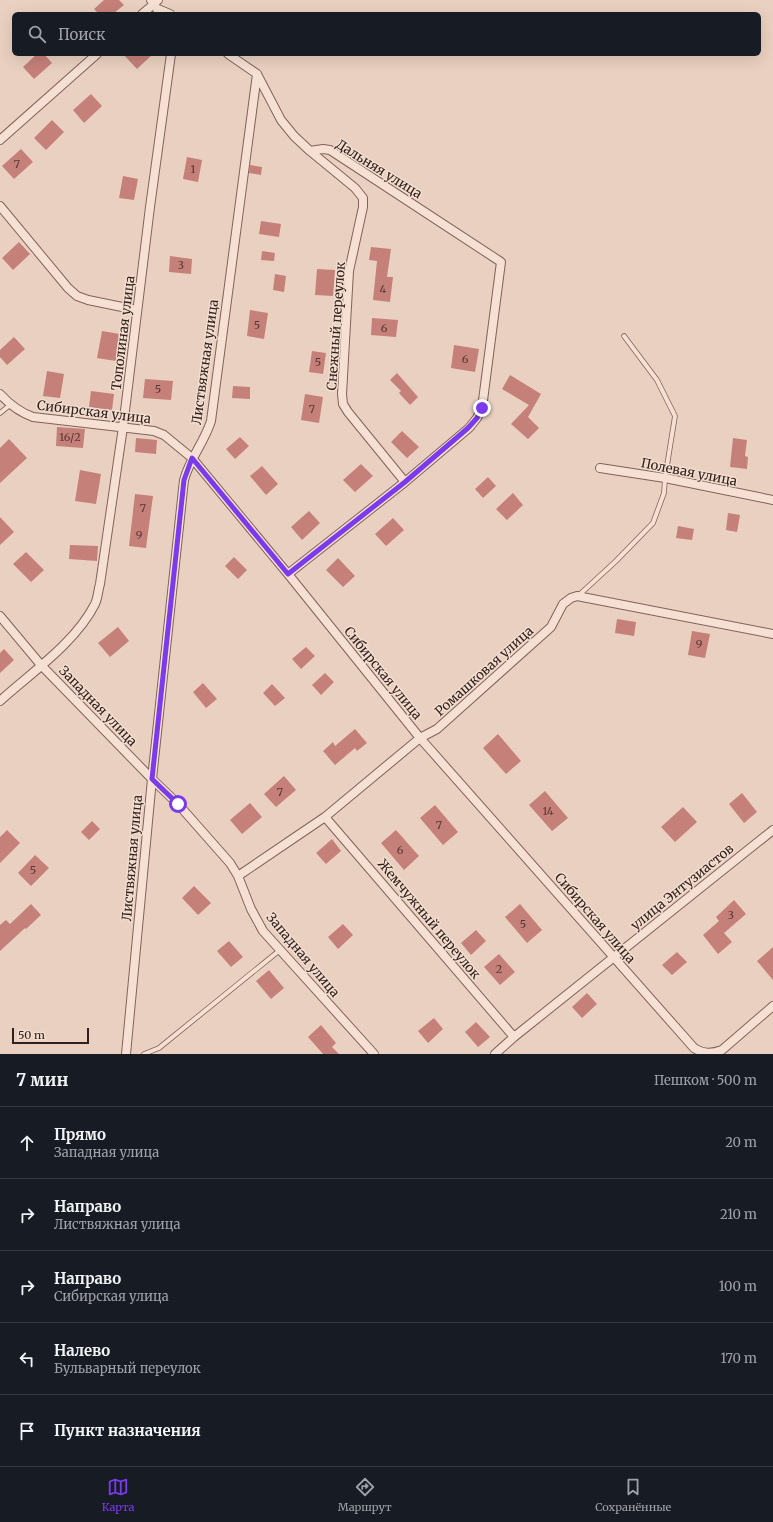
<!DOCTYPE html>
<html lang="ru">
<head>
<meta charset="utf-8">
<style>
	body { margin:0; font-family:Merriweather,serif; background:#20242c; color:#f1f3f6 }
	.scale { position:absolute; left:12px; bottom:10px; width:77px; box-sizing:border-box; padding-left:4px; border:2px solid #32201d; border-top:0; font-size:11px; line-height:14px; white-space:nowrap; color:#32201d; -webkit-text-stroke:3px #f2ddcf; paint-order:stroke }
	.stop { position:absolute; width:12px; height:12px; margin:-9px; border:3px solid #7c3aed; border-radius:50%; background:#fff }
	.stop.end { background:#7c3aed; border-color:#fff; box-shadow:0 1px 4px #0008 }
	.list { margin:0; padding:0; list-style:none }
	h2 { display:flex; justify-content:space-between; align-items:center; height:52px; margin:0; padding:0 16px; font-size:17px }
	h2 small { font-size:13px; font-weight:400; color:#9ea1a6 }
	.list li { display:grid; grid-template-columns:26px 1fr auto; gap:12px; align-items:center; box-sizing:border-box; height:72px; padding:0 16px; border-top:1px solid #363941 }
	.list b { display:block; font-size:15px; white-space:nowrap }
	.list p { margin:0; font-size:13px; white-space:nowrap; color:#9ea1a6 }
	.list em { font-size:13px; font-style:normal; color:#9ea1a6 }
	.icon { flex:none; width:22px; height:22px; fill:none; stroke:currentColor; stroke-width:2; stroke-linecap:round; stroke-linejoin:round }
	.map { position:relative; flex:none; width:773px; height:1054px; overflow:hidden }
	.search { position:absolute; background:#171b24; box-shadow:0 4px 16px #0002; left:12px; right:12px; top:12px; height:44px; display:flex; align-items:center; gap:10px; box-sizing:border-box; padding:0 14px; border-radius:6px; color:#9ea1a6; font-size:15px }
	.sheet { height:412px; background:#171b24 }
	nav { display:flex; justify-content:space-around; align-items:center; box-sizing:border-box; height:56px; border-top:1px solid #363941; background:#171b24; font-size:11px; color:#9ea1a6 }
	nav a { display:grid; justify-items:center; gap:2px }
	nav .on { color:#7c3aed }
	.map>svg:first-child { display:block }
	.building { fill:#c58079 }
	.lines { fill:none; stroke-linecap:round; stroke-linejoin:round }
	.lane-casing { stroke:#81625a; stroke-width:5.5 }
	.street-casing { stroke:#81625a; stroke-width:10 }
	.lane { stroke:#f5e0d3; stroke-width:4 }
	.street { stroke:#f5e0d3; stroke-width:8 }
	.route { stroke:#7c3aed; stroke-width:5 }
	.labels { text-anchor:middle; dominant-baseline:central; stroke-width:3; stroke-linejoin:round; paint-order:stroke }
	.number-label { font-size:11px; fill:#573834 }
	.street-label { font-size:13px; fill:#32201d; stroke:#f2ddcf }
</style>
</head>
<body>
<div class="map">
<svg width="773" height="1054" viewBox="0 0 773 1054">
	<rect width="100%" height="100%" fill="#ead0c0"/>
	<!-- building -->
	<path class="building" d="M104,0h15l5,5 -11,9h-14l-5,-5z
		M37,54h7l8,9 -18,16 -11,-12z
		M123,54h30l-16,15z
		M91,94l11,12 -18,17 -11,-13z
		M52,120l12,12 -18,18 -12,-12z
		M21,149l12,13 -19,17 -12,-13z
		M187,157l15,3 -4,22 -15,-3z
		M250,165l12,2 -1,8 -12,-2z
		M123,176l15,3 -4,21 -15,-2z
		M261,221l20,3 -2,13 -20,-3z
		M19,242l11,12 -17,16 -11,-12z
		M371,247l20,2 -4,28h6l-3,25 -17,-2 4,-39 -8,-1z
		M262,251l13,2 -1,8 -13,-1z
		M170,256l22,3 -1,15 -22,-2z
		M317,269l18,1 -2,26 -18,-1z
		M275,274l11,2 -2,16 -11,-2z
		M250,310l18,3 -4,26 -17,-3z
		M372,318l26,2 -2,17 -25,-2z
		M102,331l18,3 -4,27 -19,-3z
		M14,337l11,12 -18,16 -7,-8v-7z
		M454,345l25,4 -4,23 -24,-4z
		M312,351l14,2 -3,21 -14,-2z
		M47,371l17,3 -4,24 -17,-2z
		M397,373l21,24 -8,8 -11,-12 2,-2 -11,-11z
		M510,375l31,19 -13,23 11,11 -11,11 -17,-15 18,-19 -27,-16z
		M145,379l28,2 -2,19 -28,-2z
		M233,386l17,1v12l-18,-1z
		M91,391l23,3 -2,16 -23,-3z
		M305,394l18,3 -4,26 -18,-3z
		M57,427l28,2 -2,19 -27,-2z
		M402,431l17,16 -12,11 -16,-16z
		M240,437l9,9 -14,13 -9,-10z
		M136,438l21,2 -1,14 -21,-2z
		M733,438l14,2 -2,16 3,1 -1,12 -17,-2z
		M9,439l18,19 -27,25v-35z
		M361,464l12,12 -18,16 -12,-12z
		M262,466l16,18 -12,11 -16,-19z
		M80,470l21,4 -5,30 -21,-3z
		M488,477l8,9 -13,12 -8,-9z
		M513,493l10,12 -16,15 -11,-11z
		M135,494l18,2 -7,52 -17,-2z
		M309,511l11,12 -18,17 -11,-13z
		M728,513l12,2 -3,17 -11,-2z
		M0,517l14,15 -14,13z
		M393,518l11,12 -18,16 -11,-12z
		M678,526l16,3 -2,11 -16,-2z
		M70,545l28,1 -1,15 -28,-2z
		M26,552l18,18 -13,12 -18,-18z
		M234,557l13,13 -9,9 -13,-13z
		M338,558l17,18 -12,11 -17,-17z
		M617,619l19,3 -2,14 -19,-3z
		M118,627l11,14 -19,16 -12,-14z
		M692,631l18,3 -5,24 -17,-3z
		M306,647l9,9 -14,13 -9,-10z
		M4,649l10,11 -14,13v-20z
		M325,673l9,9 -13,13 -9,-10z
		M203,683l14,16 -11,9 -13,-16z
		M272,684l13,14 -10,8 -12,-13z
		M355,729l12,14 -10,8 -2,-3 -20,17 -12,-14 10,-9 2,4z
		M498,734l23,27 -15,13 -23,-26z
		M284,776l12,14 -20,17 -12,-13z
		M545,791l23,27 -16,13 -23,-26z
		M742,793l15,19 -13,11 -15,-19z
		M250,803l12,14 -20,17 -12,-14z
		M435,805l23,27 -15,13 -23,-27z
		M683,807l14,15 -22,20 -14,-15z
		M92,821l8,8 -11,11 -8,-8z
		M7,830l13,13 -20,20v-26z
		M396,830l23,26 -15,14 -23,-27z
		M332,839l9,12 -15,13 -10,-11z
		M35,855l14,13 -18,18 -13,-13z
		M194,886l17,17 -13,12 -16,-17z
		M734,900l12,14 -22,19 8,9 -14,12 -15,-19 16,-14 -3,-4z
		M31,904l10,11 -15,14 -1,-1 -25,23v-26l6,-5 4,4z
		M520,904l22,26 -15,13 -22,-26z
		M343,924l10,11 -15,14 -10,-12z
		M476,930l10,11 -15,14 -10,-12z
		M229,941l14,16 -12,10 -14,-16z
		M773,947v33l-16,-19z
		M677,952l10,10 -15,13 -10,-10z
		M499,954l16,18 -15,13 -16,-18z
		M269,970l15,18 -13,11 -15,-18z
		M587,993l10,11 -15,14 -10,-11z
		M434,1018l9,11 -15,14 -10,-12z
		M476,1022l14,15 -12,10 -13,-15z
		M321,1025l15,18 -4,4 7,7h-16l-15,-17z"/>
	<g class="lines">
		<!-- lane casing -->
		<g class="lane-casing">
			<path id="lane" d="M0,413l10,-8
				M578,596l38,-35 37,-38 11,-30 1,-15 10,-62 -18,-36 -33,-44
				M144,1054l15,-6 121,-98"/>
		</g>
		<!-- street casing -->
		<g class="street-casing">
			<path id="street" d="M158,0l-4,4 6,10
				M158,9l12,5
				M142,14l12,-10 -3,-4
				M228,54l29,20 24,46 13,16 16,15 13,-2 7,1 171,112 -19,146 -5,10 -8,10 -64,54 -117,92
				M0,140l97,-86
				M310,151l45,37 8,10v9l-14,64 -7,123 1,10 5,8 57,70
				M0,206l68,82 9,8 11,4 49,10
				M0,394c10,11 19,18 33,23l121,14 10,4 28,23 96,116 132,164 274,310c10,6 17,6 28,2l51,-44
				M600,468l65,10 108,22
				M0,616l41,49 111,114 26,25 52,59 8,13 13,33 12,22 111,123
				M0,701c31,-28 76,-59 95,-97 3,-6 3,-14 5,-20l23,-157 27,-220 21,-153
				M325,817l189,220
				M238,876l87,-59 95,-79 17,-9 114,-102 12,-23 8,-6 6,-2 196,38
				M126,1054l26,-275 32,-299c6,-22 20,-37 27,-59l46,-347
				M495,1054l19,-17 259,-207"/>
		</g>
		<!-- lane -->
		<use href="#lane" class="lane"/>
		<!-- street -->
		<use href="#street" class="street"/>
	</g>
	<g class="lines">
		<!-- route -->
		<path class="route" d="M178,804l-26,-25 32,-299 8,-22 96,116 117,-92 63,-54 9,-10 5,-10"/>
	</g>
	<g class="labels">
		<!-- number labels -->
		<g class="number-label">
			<text x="17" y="164">7</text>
			<text x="193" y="169">1</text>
			<text x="181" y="265">3</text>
			<text x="383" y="289">4</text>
			<text x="257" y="325">5</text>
			<text x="384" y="328">6</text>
			<text x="465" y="359">6</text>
			<text x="318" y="362">5</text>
			<text x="158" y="389">5</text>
			<text x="312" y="409">7</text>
			<text x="70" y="437">16/2</text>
			<text x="143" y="508">7</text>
			<text x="139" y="535">9</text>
			<text x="699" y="644">9</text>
			<text x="280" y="792">7</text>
			<text x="548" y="811">14</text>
			<text x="439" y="825">7</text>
			<text x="400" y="850">6</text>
			<text x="33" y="870">5</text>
			<text x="731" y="915">3</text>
			<text x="523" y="924">5</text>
			<text x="499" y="969">2</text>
		</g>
		<!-- street labels -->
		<g class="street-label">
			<text transform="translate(379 169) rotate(32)">Дальняя улица</text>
			<text transform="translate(336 326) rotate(-86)">Снежный переулок</text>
			<text transform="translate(123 333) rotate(-83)">Тополиная улица</text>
			<text transform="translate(205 362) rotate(-82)">Листвяжная улица</text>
			<text transform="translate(94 412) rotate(7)">Сибирская улица</text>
			<text transform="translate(689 472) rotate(11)">Полевая улица</text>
			<text transform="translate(484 671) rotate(-42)">Ромашковая улица</text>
			<text transform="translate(383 673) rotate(51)">Сибирская улица</text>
			<text transform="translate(98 706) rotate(46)">Западная улица</text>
			<text transform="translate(132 858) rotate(-85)">Листвяжная улица</text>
			<text transform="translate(682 887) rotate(-39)">улица Энтузиастов</text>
			<text transform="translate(595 918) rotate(49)">Сибирская улица</text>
			<text transform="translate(429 919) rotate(50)">Жемчужный переулок</text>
			<text transform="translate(303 955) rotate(50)">Западная улица</text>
		</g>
	</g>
</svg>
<div class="scale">50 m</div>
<div class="stop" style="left:178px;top:804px"></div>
<div class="stop end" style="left:482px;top:408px"></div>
<div class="search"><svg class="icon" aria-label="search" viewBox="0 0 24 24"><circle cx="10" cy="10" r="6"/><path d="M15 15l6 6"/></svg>Поиск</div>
</div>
<section class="sheet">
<h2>7 мин<small>Пешком · 500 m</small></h2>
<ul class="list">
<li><svg class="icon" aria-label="ahead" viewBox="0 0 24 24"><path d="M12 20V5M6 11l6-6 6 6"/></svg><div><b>Прямо</b><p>Западная улица</p></div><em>20 m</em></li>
<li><svg class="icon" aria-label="right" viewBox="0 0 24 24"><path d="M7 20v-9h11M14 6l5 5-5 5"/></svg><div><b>Направо</b><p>Листвяжная улица</p></div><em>210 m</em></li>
<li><svg class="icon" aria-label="right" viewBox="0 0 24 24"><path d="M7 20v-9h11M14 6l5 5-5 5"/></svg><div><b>Направо</b><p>Сибирская улица</p></div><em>100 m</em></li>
<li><svg class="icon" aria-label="left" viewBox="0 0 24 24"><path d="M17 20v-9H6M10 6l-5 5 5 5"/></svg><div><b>Налево</b><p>Бульварный переулок</p></div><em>170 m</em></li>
<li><svg class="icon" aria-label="arrive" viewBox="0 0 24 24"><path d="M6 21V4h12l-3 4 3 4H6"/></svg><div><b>Пункт назначения</b></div></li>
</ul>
</section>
<nav>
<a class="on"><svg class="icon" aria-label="map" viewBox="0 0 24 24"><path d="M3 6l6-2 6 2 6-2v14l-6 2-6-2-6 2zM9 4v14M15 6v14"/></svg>Карта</a>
<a><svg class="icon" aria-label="directions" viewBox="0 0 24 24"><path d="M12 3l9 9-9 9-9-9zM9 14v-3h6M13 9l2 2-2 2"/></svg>Маршрут</a>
<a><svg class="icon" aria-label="saved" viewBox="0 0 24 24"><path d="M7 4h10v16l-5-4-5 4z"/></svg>Сохранённые</a>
</nav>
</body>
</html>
